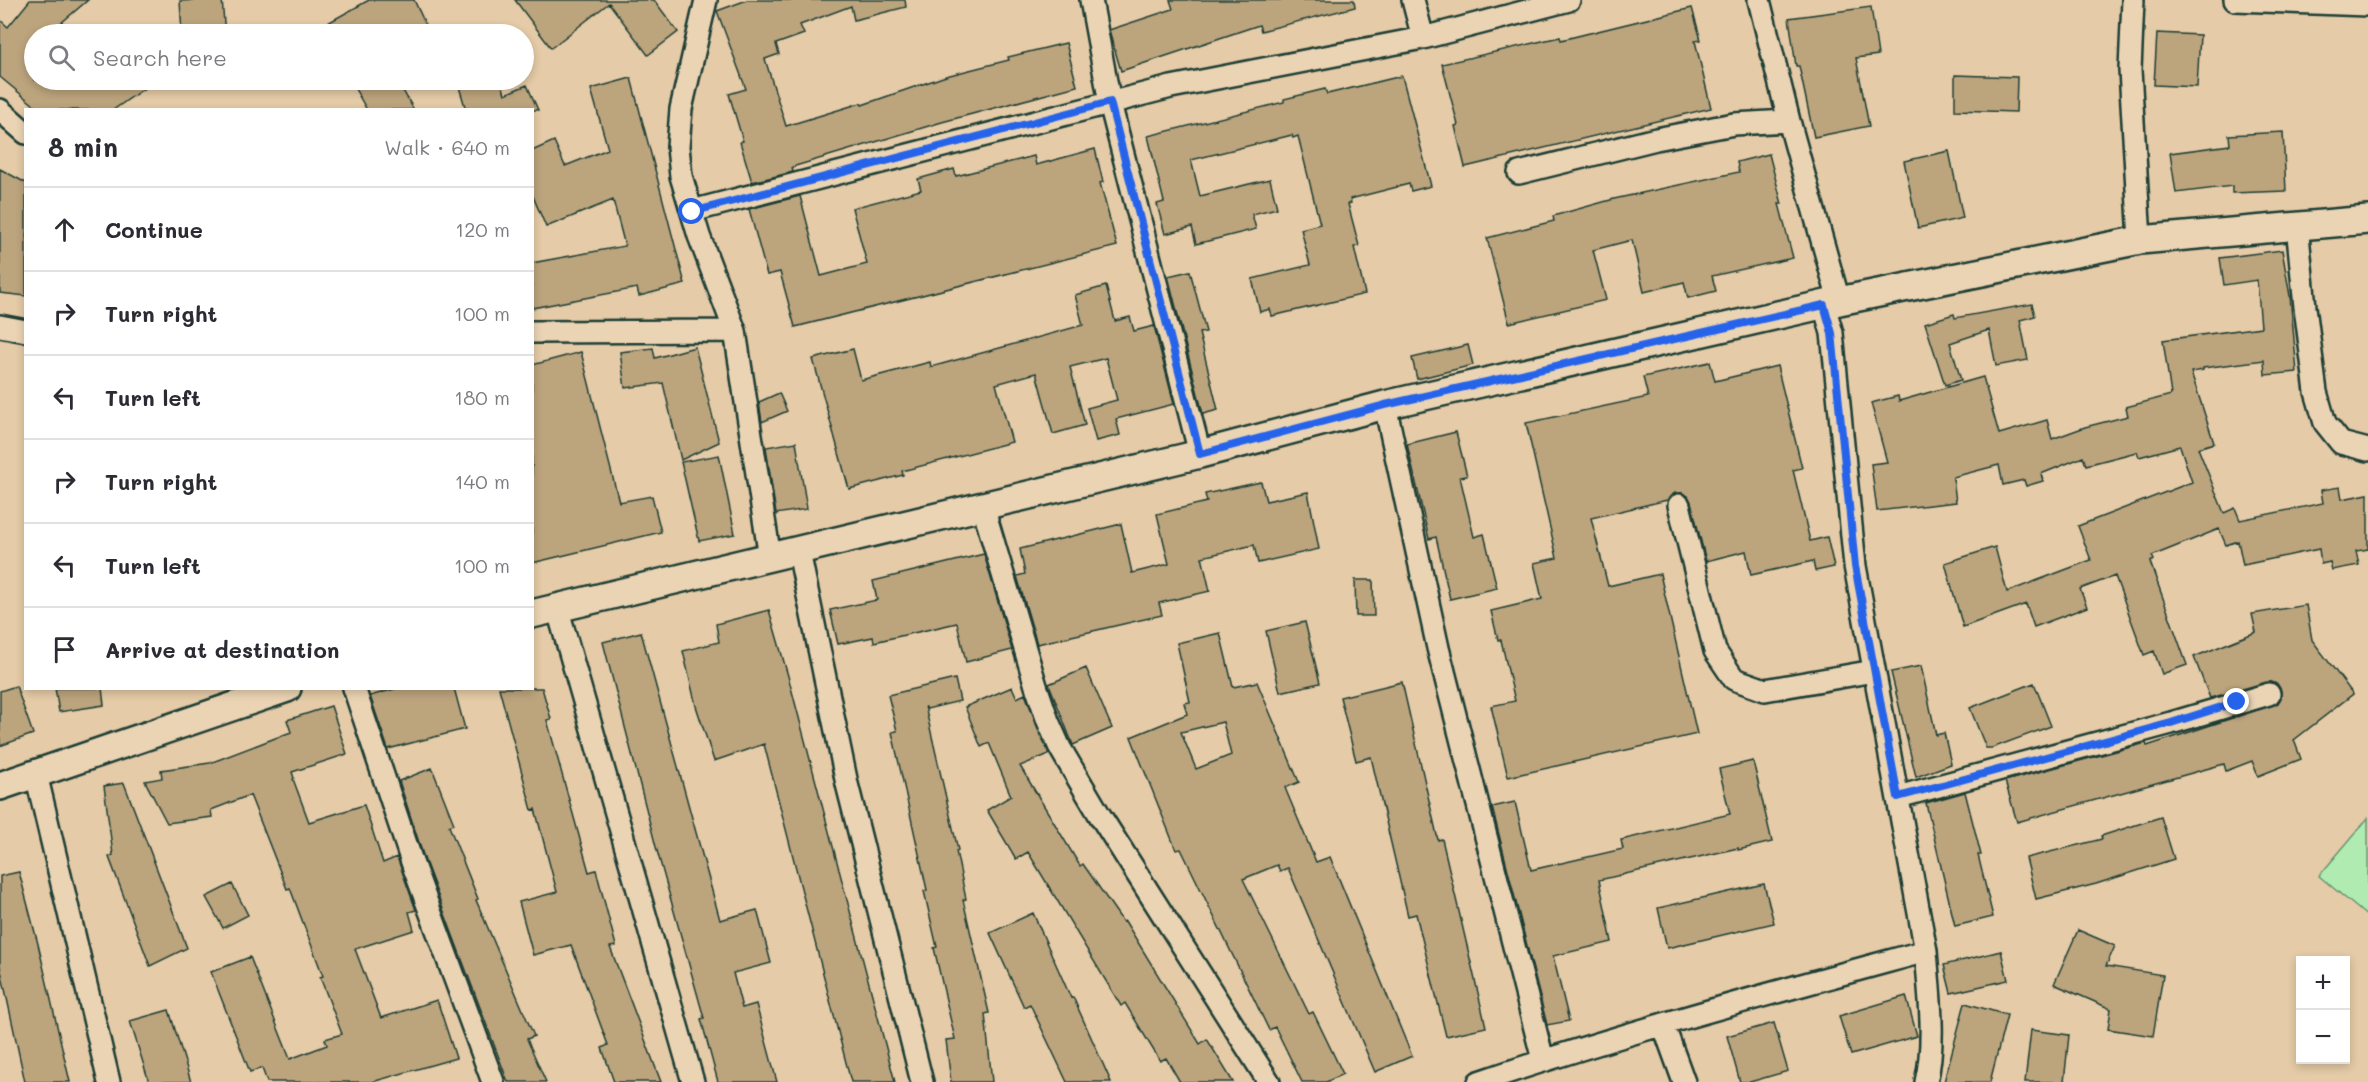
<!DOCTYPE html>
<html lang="en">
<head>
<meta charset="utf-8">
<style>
	body { margin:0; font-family:Mali,sans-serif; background:#f2f2f3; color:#2b2b33 }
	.controls { position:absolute; right:18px; bottom:18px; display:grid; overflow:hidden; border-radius:0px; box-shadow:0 3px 9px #0003 }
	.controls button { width:54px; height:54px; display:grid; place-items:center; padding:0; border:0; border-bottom:2px solid #e1e1e2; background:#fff; color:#2b2b33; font:30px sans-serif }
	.stop { position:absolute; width:18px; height:18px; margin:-14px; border:4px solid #2563eb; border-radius:50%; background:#fff }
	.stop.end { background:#2563eb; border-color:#fff; box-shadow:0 2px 6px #0008 }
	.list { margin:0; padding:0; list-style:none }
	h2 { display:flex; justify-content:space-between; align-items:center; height:78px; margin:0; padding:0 24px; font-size:26px }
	h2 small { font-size:20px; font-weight:400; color:#7c7c81 }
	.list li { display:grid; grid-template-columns:39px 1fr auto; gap:18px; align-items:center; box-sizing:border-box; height:84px; padding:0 24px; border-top:2px solid #e1e1e2 }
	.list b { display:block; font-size:22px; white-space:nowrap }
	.list em { font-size:20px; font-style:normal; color:#7c7c81 }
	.icon { flex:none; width:33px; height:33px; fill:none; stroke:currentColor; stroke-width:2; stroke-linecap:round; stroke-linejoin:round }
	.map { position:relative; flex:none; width:2368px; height:1082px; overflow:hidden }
	.search { position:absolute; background:#fff; box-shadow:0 3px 9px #0003; left:24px; top:24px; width:510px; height:66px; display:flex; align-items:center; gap:15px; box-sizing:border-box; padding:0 21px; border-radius:33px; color:#7c7c81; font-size:22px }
	.panel { position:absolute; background:#fff; box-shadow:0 3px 9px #0003; left:24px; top:108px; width:510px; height:582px; border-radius:0px }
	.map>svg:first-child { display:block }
	.green { fill:#b0ecb2; stroke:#689473; stroke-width:1.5 }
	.building { fill:#bca47d; stroke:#1f3d34; stroke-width:1.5; fill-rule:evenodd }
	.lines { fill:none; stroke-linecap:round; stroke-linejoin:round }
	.minor-casing { stroke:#1f3d34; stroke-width:26 }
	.tertiary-casing { stroke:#1f3d34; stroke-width:32 }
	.minor { stroke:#ebd4b4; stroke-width:21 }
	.tertiary { stroke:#ebd4b4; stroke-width:27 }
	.route { stroke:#2563eb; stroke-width:8 }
</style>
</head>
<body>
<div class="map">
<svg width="2368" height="1082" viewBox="0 0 2368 1082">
	<rect width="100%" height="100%" fill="#e5cba7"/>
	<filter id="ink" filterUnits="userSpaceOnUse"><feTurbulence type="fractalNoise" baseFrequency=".0167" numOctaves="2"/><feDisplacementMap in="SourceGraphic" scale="12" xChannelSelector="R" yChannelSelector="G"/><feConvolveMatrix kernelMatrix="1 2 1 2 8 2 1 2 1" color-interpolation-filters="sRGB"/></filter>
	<g filter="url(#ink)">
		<!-- green -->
		<path class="green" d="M2368,818v99l-49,-41z"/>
		<!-- building -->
		<path class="building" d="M30,0h58l-40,34h-14v46h122l-43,30h-73l-40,-33v-57l8,7z
			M197,0h25l3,34h-43l-2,-33z
			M369,0h45l16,34h-122z
			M515,0h139l24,32 -30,23 -39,-52 -58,45z
			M747,0h158l1,7 -52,13 -3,-14 -51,19 4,9 -28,10 3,10 -14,5 21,67 75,-23 1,2 84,-29 63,-16 -1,-3 58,-14 11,43 -135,36 -150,45 1,5 -41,10 -12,-40 3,-1 -14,-47 17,-5 -29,-78z
			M1170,0h184l1,7 -94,24 -2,-6 -138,46 -12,-41 64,-21z
			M1871,7l7,48 -22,3 13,68 -55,11 -15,-71h-3l-7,-48z
			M1692,8l9,32 -6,1 16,67 -246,59 -10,-41 3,-1 -16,-61 118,-27 1,3z
			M2157,33l43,2 -3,52 -43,-2z
			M1955,75l62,2 -1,35 -61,-2z
			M1402,76l29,110 -20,5 -2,-7 -59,15 1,4 -3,1 11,42 -5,1 11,47 -93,22 -2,-7 -10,3 -8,-33 58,-14 -9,-36 19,-5 -22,-88 -5,2 -1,-3 -101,25 9,36 70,-17 7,29 -25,6 4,15 -60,15 -4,-17 -27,7 -8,-30 7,-2 -16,-66 136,-34v-3l41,-10 2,5z
			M631,78l54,206 -46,12 -2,-8 -105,20v-45l93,-17 -12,-46 -67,27 -14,-33v-43l22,-10 11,25 43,-17 -17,-60z
			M350,80h47l17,30h-47z
			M457,80h44l4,14 22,-9 11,25h-72z
			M2283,132l3,59 -54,2v-7l-56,7 -6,-40 60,-8 -1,-10z
			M1095,149l8,33 -3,1 17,63 -322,81 -15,-55 -13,3 -18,-66 51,-13 21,80 46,-12 -15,-56 69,-18 -3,-11 36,-10 2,7 78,-20 2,9z
			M1949,151l14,67 -45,10 -14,-67z
			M1769,154l13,50h-3l14,54 -81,18 4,15 -28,7 -4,-16 -40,10 -12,-52 -39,10 13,50 -97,23 -22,-85 67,-17 -1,-5 61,-17 125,-27 -2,-10z
			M0,169l26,14v113l-26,-3z
			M2282,250l8,46 7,76 -32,3 -1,-15 -61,8v2l-12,2 23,71 -16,5 26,65 11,-5 5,12 83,-17 -2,-13 19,-3 2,12 26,-5v55l-12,2 3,14 -27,5 -2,-8 -9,2 -2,-15 -76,16 -5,-24 -12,4 -7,-16 -67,27 2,4 -4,2 37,103 -25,9 -8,-23 -10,4 -29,-79 -35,13 7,18 -53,20 -8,-23 -63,23 -18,-64 50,-16 12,45 84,-32 -13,-34 114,-44 -12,-36 -41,11 -2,-5 -51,13 -3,-8 -42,17 2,7 -17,5 -2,-6 -21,5 -4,-20 -46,12 3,25 -79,9 -6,-47 16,-2 -16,-59 27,-7 1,5 84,-24 16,57 48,-14 5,19 33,-12 43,-11 -2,-9 45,-12 -8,-55 98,-13 -4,-47 -33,5 -4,-27z
			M1190,271l16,61 -7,1 19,77 -15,4 -35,-138z
			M1106,286l9,35 15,-4 4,14 20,-5 20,78 -58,15 4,16 -24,6 -9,-33 30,-8 -11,-42 -36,9 15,58 -32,9 -17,-61 -40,11 16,58 -110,29 1,4 -54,14 -36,-130 40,-10 8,31 69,-18 1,5 152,-42 -8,-30z
			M2032,304l3,12 -15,4 8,40 -32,6 -7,-36 -39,13 11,37 -16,5 -20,-62 29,-9 1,4z
			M1468,345l5,20 -56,14 -5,-21z
			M695,347l24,95 -38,18 -18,-77 -38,5 -5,-36 33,-4 2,10z
			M581,352l38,150 33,-6 9,36 -129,31v-198z
			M1710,362l5,19 62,-15 25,102 -9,2 17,71 17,-4 7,30 -19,4 -2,-10 -62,14 -5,-24 -40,10 -15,-59 -3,-6 -6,-3h-7l-8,7 -76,18 17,68 52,-12 37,160 -189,43 -17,-71 24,-5 -14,-61h-3l-7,-29 51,-12 -8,-36 23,-5 -31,-135 122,-26 -5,-20z
			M779,393l8,18 -25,11 -3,-20z
			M1456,432l11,44 -7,1 14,60 10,-3 13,54 -47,11 -14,-62 -7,2 -22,-95z
			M796,442l11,67 -31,5 -10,-67z
			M719,455l16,79 -36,7 -18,-79z
			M1261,482l5,19 42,-9 11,57 -61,14 -4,-18 -52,12 8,34 -51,12 3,12 -125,29 -20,-68 8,-2 -5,-25 101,-25 11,49 37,-9 -12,-50 50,-12 -2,-8z
			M984,554l28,96 -46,12 -9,-39 -83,19 -1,-5 -35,7 -8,-34 47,-10 -4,-19z
			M1355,580h18l1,36h-18z
			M2306,605l6,35 41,54 -59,46 7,19 -43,17 -6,-15 -26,10 -2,-7 -207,58 -12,-41 141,-38 1,3 131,-43 3,-5v-7l-3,-6 -7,-3 -61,16 -16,-41 62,-25 -4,-18z
			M769,610l19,66 107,406h-44l-87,-338 -50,17 -18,-55 -13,-55 36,-9 -3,-18z
			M1305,622l15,61 -40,9 -14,-61z
			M641,632l79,288 37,-10 14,53 -38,10 9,35 14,-4 21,78h-59l-17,-63 3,-1 -48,-171 -53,-205z
			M1220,633l13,54 24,-5 42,100 -14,6 31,74 14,-5 82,199 -37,16 -87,-204 -8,3 -3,-6 -34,14 66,135 4,-2 30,62 -17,8h-24l-27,-55 -6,3 -88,-181 -5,1 -45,-113 56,-23 -3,-11 6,-1 -13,-59zM1223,722l8,33 -35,14 -15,-37z
			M1921,666l15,69 8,-2 7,31 -35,13 -25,-105z
			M1086,668l26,60 -39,17 -24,-61z
			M955,679l5,22 -33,8 -2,-3 33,144 -2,1 10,48 -3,1 26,113 -4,1 7,68h-41l-5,-42 9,-1 -21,-91 3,-1 -13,-56 3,-1 -35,-158 5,-1 -9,-36z
			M1402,682l36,158 4,-1 44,188 -40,9 -30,-122 -8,2 -37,-159 -15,4 -16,-64z
			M2034,683l17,43 -59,22h-6l-16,-40z
			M16,686l17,48 -33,12v-55z
			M1012,687l5,11 8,-4 24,60 -29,12 60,100 3,-2 40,58 2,-1 75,123 7,-5 26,43h-53l-14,-24 -6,3 -35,-58 -4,3 -93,-154 -12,7 -29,-49 24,-14 -22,-53 -8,4 -16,-40z
			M55,688h47l2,17 -45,7z
			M398,688h56l11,41 -77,20 -18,-53z
			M499,688h43l9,31 -4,1 42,152 7,-2 20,76 -6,1 51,135h-47l-12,-34 6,-3 -37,-100 -38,10 -14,-53 38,-10 -22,-83 -3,1z
			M331,706l16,48 -55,18 2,6 -1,1 16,43 55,-17 19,58 14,-6 19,53 -7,2 5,18 -59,19 26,69 56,-18 19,58 -84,24h-105l-5,-14 -12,4 -39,-100 39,-15 40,102 37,-14 -2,-6 17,-5 -22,-57 3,-1 -33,-88 -3,1 -37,-94 -39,15 1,7 -45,6 -22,-42 17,-3 -1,-8 49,-7 81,-31 -4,-12z
			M1753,761l19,81 -34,8v-2l-139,32 13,62 -59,14 16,65 -22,4 -55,-218 23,-5 16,68 92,-21 -2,-9 109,-26 -11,-45z
			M432,768l22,56 -5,2 29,73 -2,1 58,136 -7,3 19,43h-38l-83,-221 -26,-80z
			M124,783l63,165 -37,18 -41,-109 4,-2 -9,-69z
			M1965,792l16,63h-3l15,62 -38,9 -29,-123z
			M2161,817l13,42 -78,25 -60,15 -10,-41 76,-19 -1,-3z
			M19,872l19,72 32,138h-45l-25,-116v-90z
			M232,884l16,31 -25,13 -17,-31z
			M1764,884l10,39 -107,25 -9,-40z
			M1033,913l38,85 2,-1 38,85h-44l-37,-78 -6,3 -34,-74z
			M2078,930l37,16 -9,20 57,9 -10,61 -45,-7 3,-20 -57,-25z
			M2001,951l7,29 -57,13 -7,-28z
			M1906,996l11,40 -66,19 -12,-39z
			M1965,1003l42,12 -17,67h-46z
			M169,1010l22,72h-42l-19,-61z
			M1774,1023l14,48 -38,11h-10l-13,-46z
			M2031,1030l38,5 -5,47h-39z"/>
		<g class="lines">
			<!-- minor casing -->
			<g class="minor-casing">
				<path id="minor" d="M706,0l-25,109 -3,38 3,29 18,60 36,95 35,227
					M1091,0l19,103 90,351
					M1413,0l10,38
					M1759,0l30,121 50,180
					M2133,0l-3,70 10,170
					M2235,0l133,5
					M0,110l26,23
					M1519,173l137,-34 78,-15 55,-3
					M692,211l479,-124 252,-49 146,-38
					M2297,225l8,82 11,85 9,31 16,20 27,7
					M1824,305l8,28 23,233 71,385c3,42 10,89 0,131
					M0,326l26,5
					M532,332l203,-1
					M1385,405l53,243 105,412
					M1679,505l36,146 19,28 31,11 109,-19
					M983,507l53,179 12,35 12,27 39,66 170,268
					M799,552l48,232 75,298
					M557,607l136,475
					M354,688l59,177 80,217
					M36,774l73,308
					M1898,797l273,-74 98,-29
					M1663,1024l21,58
					M1479,1082c147,-50 297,-90 447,-131"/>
			</g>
			<!-- tertiary casing -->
			<g class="tertiary-casing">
				<path id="tertiary" d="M532,614l668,-160 185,-49 454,-104 301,-61 228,-20
					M0,786l287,-98"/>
			</g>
			<!-- minor -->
			<use href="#minor" class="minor"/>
			<!-- tertiary -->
			<use href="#tertiary" class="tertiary"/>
		</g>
	</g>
	<g class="lines" filter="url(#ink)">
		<!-- route -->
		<path class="route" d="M692,212l418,-110 90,352 185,-49 439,-100 8,28 23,233 43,231 273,-74 66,-21"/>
	</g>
</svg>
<div class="controls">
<button>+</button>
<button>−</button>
</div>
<div class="stop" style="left:692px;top:212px"></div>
<div class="stop end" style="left:2237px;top:702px"></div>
<div class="search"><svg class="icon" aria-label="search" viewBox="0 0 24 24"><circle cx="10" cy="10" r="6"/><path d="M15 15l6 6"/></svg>Search here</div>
<section class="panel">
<h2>8 min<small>Walk · 640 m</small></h2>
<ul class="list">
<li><svg class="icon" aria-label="ahead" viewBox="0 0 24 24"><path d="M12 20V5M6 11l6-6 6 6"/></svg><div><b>Continue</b></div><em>120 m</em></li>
<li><svg class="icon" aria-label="right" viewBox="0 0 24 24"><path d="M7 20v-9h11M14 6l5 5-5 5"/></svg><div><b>Turn right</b></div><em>100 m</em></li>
<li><svg class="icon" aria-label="left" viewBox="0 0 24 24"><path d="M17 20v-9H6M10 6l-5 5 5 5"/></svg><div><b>Turn left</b></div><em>180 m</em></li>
<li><svg class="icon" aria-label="right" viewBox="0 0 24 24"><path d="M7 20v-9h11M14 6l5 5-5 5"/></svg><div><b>Turn right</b></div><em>140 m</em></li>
<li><svg class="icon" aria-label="left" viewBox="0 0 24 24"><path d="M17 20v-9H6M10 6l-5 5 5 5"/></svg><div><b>Turn left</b></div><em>100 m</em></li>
<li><svg class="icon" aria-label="arrive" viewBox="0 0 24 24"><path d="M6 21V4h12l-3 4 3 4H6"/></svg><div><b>Arrive at destination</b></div></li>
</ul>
</section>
</div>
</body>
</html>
